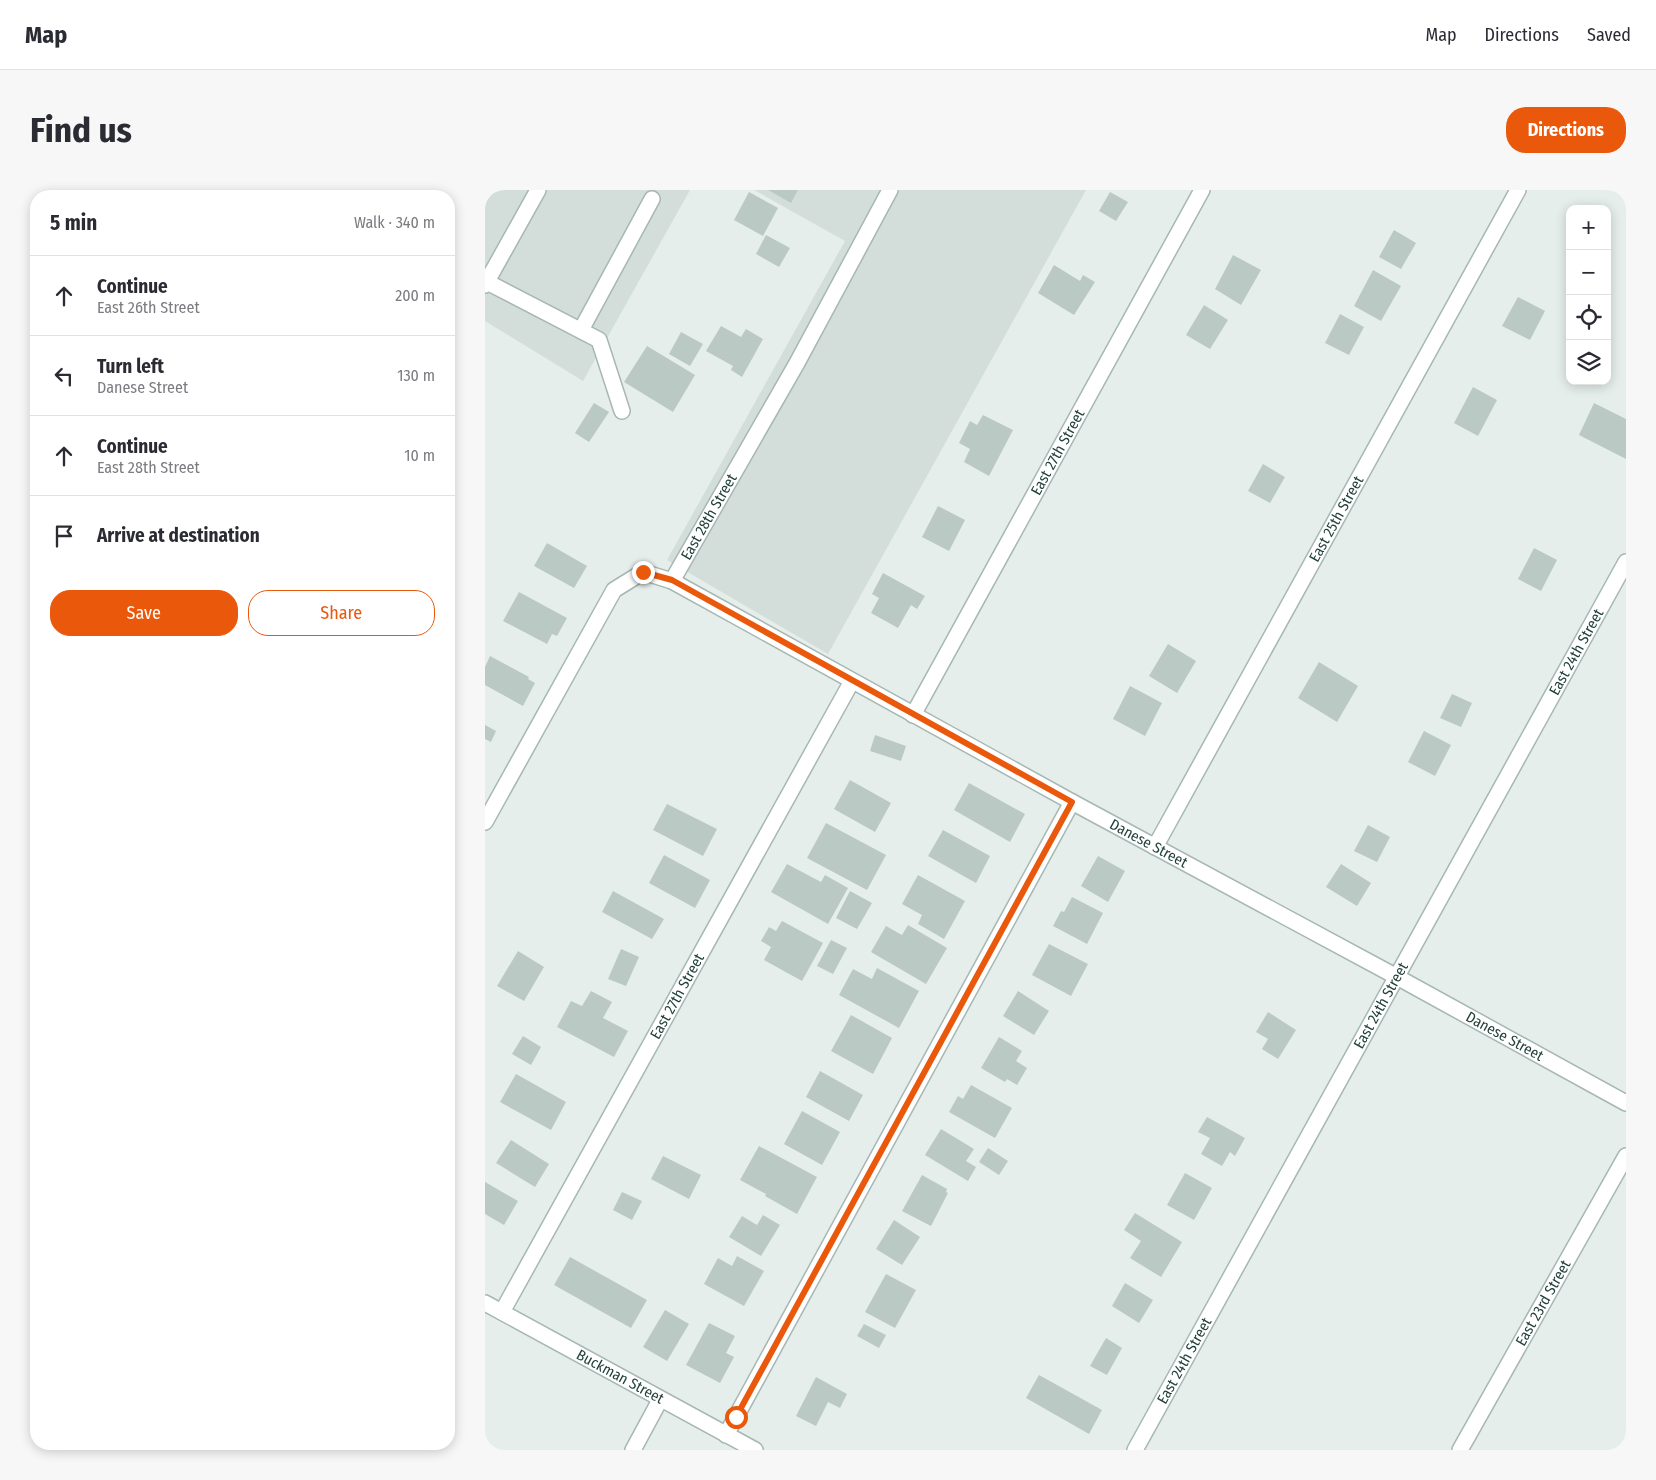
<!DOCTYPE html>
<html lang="en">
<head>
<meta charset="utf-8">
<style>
	body { margin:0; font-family:"Fira Sans Condensed",sans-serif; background:#f7f7f7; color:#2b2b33 }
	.controls { position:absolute; right:15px; top:15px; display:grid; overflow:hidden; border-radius:10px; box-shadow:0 2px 12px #0003 }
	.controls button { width:45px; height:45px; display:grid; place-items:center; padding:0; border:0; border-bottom:1px solid #e1e1e2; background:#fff; color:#2b2b33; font:25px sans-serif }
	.stop { position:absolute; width:15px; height:15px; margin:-11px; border:4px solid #ea580c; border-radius:50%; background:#fff }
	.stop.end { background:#ea580c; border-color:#fff; box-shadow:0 1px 5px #0008 }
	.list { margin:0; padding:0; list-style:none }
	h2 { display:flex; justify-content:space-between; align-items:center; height:65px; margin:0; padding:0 20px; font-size:21px }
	h2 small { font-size:16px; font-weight:400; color:#7c7c81 }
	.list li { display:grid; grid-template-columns:32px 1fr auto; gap:15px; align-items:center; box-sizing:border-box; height:80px; padding:0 20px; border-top:1px solid #e1e1e2 }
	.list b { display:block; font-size:19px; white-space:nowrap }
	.list p { margin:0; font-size:16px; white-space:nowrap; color:#7c7c81 }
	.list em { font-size:16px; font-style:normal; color:#7c7c81 }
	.actions { display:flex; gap:10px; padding:15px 20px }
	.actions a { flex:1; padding:11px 0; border:1px solid #ea580c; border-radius:20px; text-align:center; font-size:18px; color:#ea580c }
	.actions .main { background:#ea580c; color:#fff }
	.icon { flex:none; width:28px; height:28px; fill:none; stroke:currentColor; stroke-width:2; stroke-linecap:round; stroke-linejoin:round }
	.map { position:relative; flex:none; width:1141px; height:1260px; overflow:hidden; border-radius:20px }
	header { display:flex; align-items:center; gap:30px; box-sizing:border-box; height:70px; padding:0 25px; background:#fff; border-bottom:1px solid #e1e1e2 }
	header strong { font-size:24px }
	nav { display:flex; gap:28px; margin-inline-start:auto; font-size:18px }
	.intro { display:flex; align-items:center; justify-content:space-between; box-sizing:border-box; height:120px; padding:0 30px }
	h1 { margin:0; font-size:35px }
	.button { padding:12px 22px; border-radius:20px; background:#ea580c; color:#fff; font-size:18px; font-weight:700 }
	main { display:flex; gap:30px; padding:0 30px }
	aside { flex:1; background:#fff; border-radius:20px; box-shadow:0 2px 12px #0003 }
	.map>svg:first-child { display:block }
	.built { fill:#d3deda }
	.building { fill:#bac9c4 }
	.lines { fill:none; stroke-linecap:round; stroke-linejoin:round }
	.minor-casing { stroke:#a7b7b3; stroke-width:18 }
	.minor { stroke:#fff; stroke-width:15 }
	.route { stroke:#ea580c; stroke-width:6 }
	.labels { text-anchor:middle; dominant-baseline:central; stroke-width:4; stroke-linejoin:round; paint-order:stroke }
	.street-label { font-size:15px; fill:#23413b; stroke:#f6fbf9 }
</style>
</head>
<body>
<header>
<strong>Map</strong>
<nav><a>Map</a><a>Directions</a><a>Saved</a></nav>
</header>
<div class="intro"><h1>Find us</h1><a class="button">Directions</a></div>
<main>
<aside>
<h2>5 min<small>Walk · 340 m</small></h2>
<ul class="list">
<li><svg class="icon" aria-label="ahead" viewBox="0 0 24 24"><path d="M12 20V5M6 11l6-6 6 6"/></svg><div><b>Continue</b><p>East 26th Street</p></div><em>200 m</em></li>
<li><svg class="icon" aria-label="left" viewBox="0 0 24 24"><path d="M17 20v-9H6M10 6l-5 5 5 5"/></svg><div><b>Turn left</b><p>Danese Street</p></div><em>130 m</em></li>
<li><svg class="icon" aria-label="ahead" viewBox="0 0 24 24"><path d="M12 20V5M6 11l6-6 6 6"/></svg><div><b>Continue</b><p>East 28th Street</p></div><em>10 m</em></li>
<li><svg class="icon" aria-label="arrive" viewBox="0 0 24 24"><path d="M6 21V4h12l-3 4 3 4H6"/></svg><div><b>Arrive at destination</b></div></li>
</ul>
<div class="actions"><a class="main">Save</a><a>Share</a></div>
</aside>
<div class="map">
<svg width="1141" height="1260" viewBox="0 0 1141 1260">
	<rect width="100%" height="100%" fill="#e5eeeb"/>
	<!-- built -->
	<path class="built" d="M0,0h205l-107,191 -98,-60z
		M269,0h332l-258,464 -161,-94 178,-319z"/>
	<!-- building -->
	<path class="building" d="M283,0h30l-7,13z
		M264,2l29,16 -15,28 -29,-16z
		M625,2l18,10 -12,19 -17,-10z
		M909,40l22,13 -15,26 -22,-12z
		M281,45l24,13 -11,19 -23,-13z
		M748,65l28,15 -20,35 -26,-16z
		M569,75l26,16 3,-6 12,7 -21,33 -36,-22z
		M888,80l28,16 -20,35 -27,-15z
		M1033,107l27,14 -15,29 -28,-14z
		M719,115l24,15 -18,29 -24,-14z
		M855,124l24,13 -15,28 -24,-12z
		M236,136l20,11 5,-8 17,10 -21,38 -11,-7 2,-4 -27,-15z
		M196,142l22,12 -13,22 -21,-12z
		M162,156l48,29 -22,37 -49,-30z
		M988,197l24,13 -19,36 -24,-13z
		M109,213l15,9 -20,30 -14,-9z
		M1109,213l32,16v40l-47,-24z
		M498,225l30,15 -24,46 -25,-14 6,-13 -11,-6 11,-22 7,4z
		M778,274l22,13 -15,26 -22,-12z
		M453,316l27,14 -16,31 -27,-14z
		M62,353l40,23 -13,22 -40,-22z
		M1049,358l23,12 -16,31 -23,-12z
		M398,383l42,23 -8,13 -6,-4 -13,23 -27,-15 8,-15 -7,-4z
		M34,402l48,26 -10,18 -5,-2 -5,10 -44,-23z
		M683,454l28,17 -19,32 -28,-17z
		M5,466l39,21 -1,2 7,4 -12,23 -38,-21v-18z
		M834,472l39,24 -21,36 -39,-24z
		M645,496l32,17 -17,33 -32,-17z
		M967,504l20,9 -11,24 -21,-9z
		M0,535l11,6 -5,11 -6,-3z
		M939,541l27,14 -16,31 -27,-14z
		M390,545l31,11 -5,15 -31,-10z
		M365,590l41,23 -16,29 -41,-23z
		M484,593l56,31 -15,28 -56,-32z
		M182,614l50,25 -14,27 -50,-26z
		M341,633l60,32 -19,35 -60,-32z
		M883,635l22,12 -13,25 -23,-11z
		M458,640l47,26 -14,27 -48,-27z
		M179,665l46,25 -15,28 -46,-25z
		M613,666l27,15 -17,31 -27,-16z
		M302,674l34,18 4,-7 23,13 -20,36 -57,-32z
		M856,674l30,19 -14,23 -31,-19z
		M433,685l47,26 -21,38 -26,-15 4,-9 -20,-11z
		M128,701l51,28 -12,20 -50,-27z
		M365,701l22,12 -15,26 -21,-11z
		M587,707l31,16 -16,31 -34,-18 8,-15 3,1z
		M297,731l41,22 -21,38 -38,-21 7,-13 -10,-6 8,-14 7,4z
		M423,735l39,23 -21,36 -55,-32 15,-26 16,9z
		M346,750l16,8 -14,26 -16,-8z
		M564,754l39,20 -17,32 -39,-21z
		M136,759l18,8 -13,29 -18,-7z
		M33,761l26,16 -20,34 -27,-15z
		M392,778l42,23 -20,37 -60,-33 14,-26 19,10z
		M106,801l21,11 -9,16 25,13 -14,26 -57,-30 14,-26 11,5z
		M533,801l31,20 -15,24 -31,-19z
		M783,822l28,18 -18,29 -16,-10 6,-10 -12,-7z
		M366,825l41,23 -19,36 -42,-23z
		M38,846l18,11 -10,18 -19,-11z
		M514,847l23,14 -6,10 11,7 -10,17 -10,-6 -2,3 -24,-14z
		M335,881l43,24 -14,26 -43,-24z
		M31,884l50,28 -15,28 -51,-28z
		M486,895l41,23 -17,30 -46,-26 9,-16 5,3z
		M317,921l38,21 -18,33 -38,-21z
		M722,927l38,21 -10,18 -5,-4 -8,14 -21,-12 9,-16 -12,-6z
		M456,939l33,20 -8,12 10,6 -8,14 -43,-26z
		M26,950l38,24 -14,23 -39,-24z
		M274,956l58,31 -20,37 -32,-18 1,-2 -26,-14z
		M503,958l20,13 -9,14 -20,-13z
		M178,966l38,19 -12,24 -38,-20z
		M700,983l27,15 -18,32 -27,-15z
		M437,985l25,14 -1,3 2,1 -17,33 -29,-15z
		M0,992l33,19 -14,24 -19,-11z
		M137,1002l20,9 -10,19 -19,-10z
		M650,1023l47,29 -21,35 -31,-19 11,-17 -17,-11z
		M278,1025l17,10 -19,31 -32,-19 13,-21 15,9z
		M409,1030l26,17 -18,28 -26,-16z
		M252,1066l27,15 -20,35 -40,-22 14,-26 14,8z
		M85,1067l77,43 -16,28 -77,-43z
		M401,1084l30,16 -21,38 -30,-16z
		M640,1093l28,17 -14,23 -27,-17z
		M180,1120l24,14 -22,37 -24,-14z
		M224,1133l26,13 -9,17 8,4 -14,26 -34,-18z
		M379,1134l22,11 -7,13 -22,-12z
		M621,1148l16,10 -15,27 -17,-9z
		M554,1185l63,35 -13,24 -63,-36z
		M331,1187l31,17 -7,14 -12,-6 -12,24 -20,-10z"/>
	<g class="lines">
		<!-- minor casing -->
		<g class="minor-casing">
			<g id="minor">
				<path d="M2,92l112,58 23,71"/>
				<path d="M0,95l53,-95"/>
				<path d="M96,140l71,-131"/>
				<path id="s1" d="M187,391l125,-218 93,-173"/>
				<path id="s2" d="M428,525l289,-525"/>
				<path id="s3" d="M0,632l129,-232 29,-18 29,9 400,221 325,175 229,126"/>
				<path id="s4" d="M670,657l363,-657"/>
				<path id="s5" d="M0,1113l270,147"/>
				<path id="s6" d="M17,1122l350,-631"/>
				<path d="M241,1245l346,-633"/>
				<path d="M148,1260l27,-50"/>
				<path id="s7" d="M650,1260l491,-888"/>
				<path id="s8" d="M975,1260l166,-294"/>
			</g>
		</g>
		<!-- minor -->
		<use href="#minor" class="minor"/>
	</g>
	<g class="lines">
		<!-- route -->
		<path class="route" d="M158,382l29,8 400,222 -336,615"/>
	</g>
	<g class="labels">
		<!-- street labels -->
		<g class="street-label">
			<text stroke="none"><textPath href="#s2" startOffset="300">East 27th Street</textPath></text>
			<text stroke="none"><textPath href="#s1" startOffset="74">East 28th Street</textPath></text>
			<text stroke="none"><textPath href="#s4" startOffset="375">East 25th Street</textPath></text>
			<text stroke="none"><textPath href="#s7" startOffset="912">East 24th Street</textPath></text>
			<text stroke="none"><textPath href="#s3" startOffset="874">Danese Street</textPath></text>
			<text stroke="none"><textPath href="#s6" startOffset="361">East 27th Street</textPath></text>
			<text stroke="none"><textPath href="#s7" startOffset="508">East 24th Street</textPath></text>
			<text stroke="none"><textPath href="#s3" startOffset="1279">Danese Street</textPath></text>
			<text stroke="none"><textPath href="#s8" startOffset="169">East 23rd Street</textPath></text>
			<text stroke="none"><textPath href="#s7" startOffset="102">East 24th Street</textPath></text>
			<text stroke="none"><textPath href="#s5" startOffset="154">Buckman Street</textPath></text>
		</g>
	</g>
</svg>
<div class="controls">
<button>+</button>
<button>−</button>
<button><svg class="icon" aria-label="locate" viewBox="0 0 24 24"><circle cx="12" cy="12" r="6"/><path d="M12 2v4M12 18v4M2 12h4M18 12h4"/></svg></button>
<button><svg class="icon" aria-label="layers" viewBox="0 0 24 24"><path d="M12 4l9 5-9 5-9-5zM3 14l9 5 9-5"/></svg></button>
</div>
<div class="stop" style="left:251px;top:1227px"></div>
<div class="stop end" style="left:158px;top:382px"></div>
</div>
</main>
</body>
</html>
